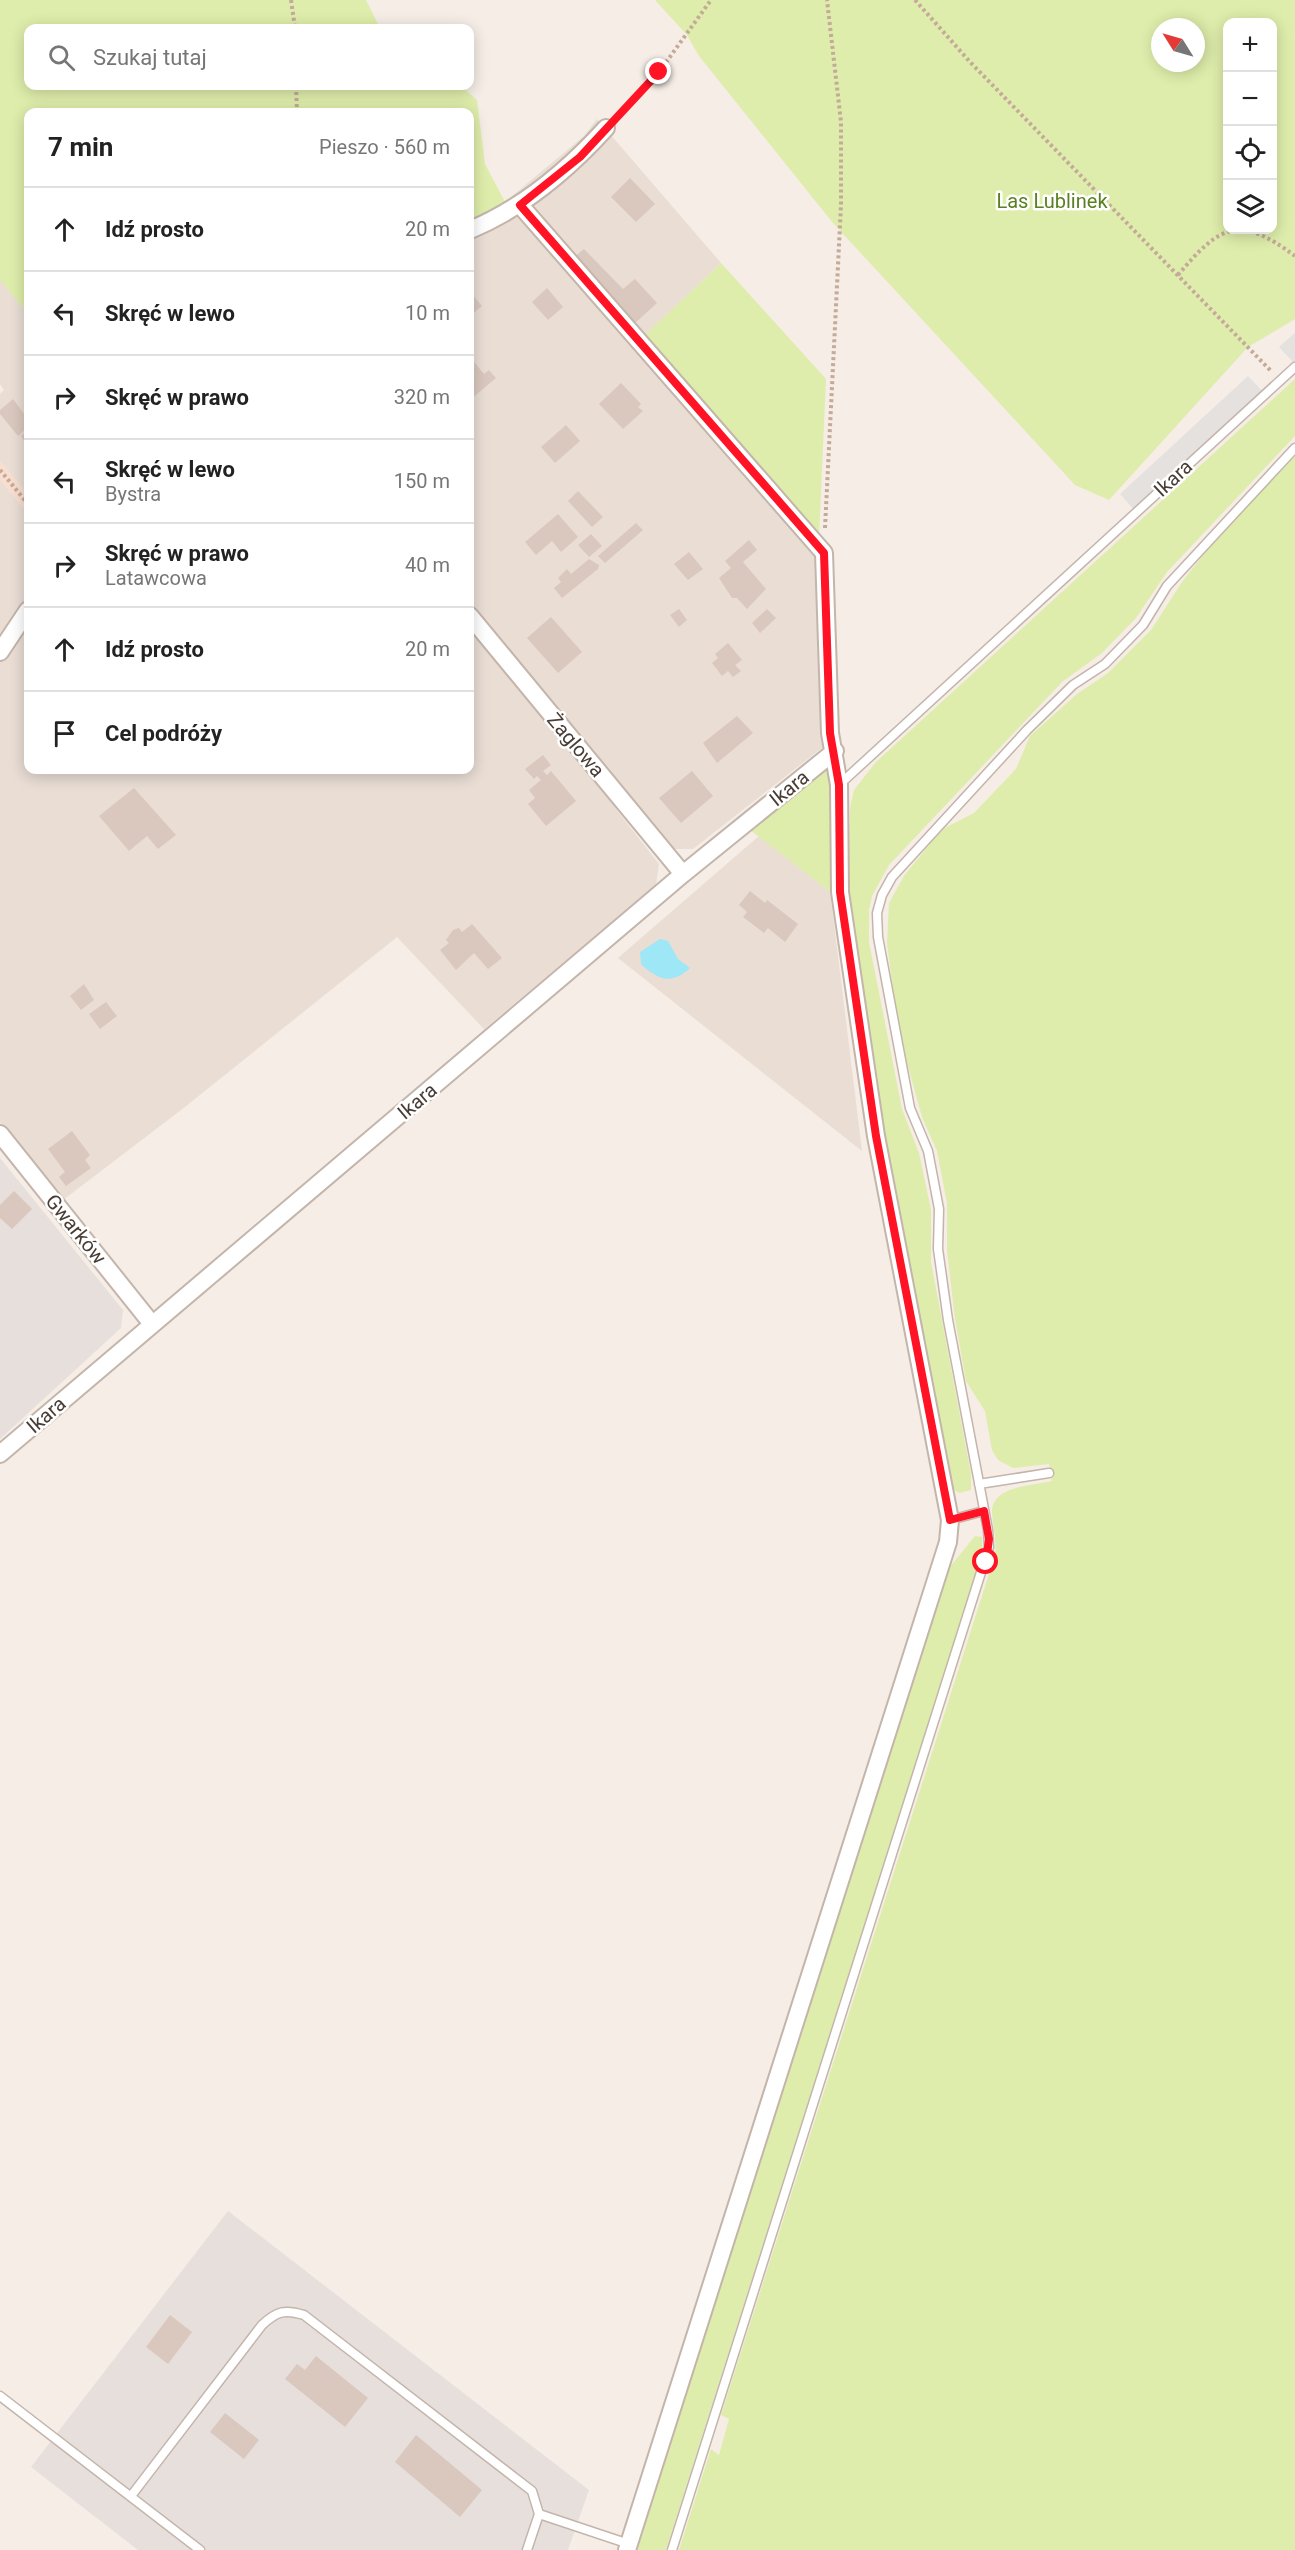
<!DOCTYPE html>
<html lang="pl">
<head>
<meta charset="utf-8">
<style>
	body { margin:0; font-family:Roboto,sans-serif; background:#f6f6f6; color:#222 }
	.controls { position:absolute; right:18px; top:18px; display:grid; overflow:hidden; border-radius:12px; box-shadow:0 3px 15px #0003 }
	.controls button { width:54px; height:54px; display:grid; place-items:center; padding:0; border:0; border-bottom:2px solid #e0e0e0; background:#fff; color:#222; font:30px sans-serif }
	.compass { position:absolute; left:1151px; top:18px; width:54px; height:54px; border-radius:50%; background:#fff; box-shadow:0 3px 15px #0003; rotate:307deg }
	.stop { position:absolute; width:18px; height:18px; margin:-14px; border:4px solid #ff1325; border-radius:50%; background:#fff }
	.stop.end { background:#ff1325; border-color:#fff; box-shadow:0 2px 6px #0008 }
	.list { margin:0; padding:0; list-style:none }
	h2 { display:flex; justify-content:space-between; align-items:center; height:78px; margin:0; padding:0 24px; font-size:26px }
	h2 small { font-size:20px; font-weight:400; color:#767676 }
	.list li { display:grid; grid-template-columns:39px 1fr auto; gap:18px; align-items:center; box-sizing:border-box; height:84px; padding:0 24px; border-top:2px solid #e0e0e0 }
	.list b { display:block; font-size:22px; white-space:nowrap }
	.list p { margin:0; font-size:20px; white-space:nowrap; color:#767676 }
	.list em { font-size:20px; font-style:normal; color:#767676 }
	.icon { flex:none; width:33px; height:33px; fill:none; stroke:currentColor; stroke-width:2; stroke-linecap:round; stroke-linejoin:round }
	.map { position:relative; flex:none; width:1295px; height:2550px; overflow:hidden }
	.search { position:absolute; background:#fff; box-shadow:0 3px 15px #0003; left:24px; top:24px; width:450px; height:66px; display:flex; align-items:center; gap:15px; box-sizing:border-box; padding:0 21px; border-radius:12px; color:#767676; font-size:22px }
	.panel { position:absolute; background:#fff; box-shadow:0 3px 15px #0003; left:24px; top:108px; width:450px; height:666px; border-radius:12px }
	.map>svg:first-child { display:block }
	.residential { fill:#e9ddd4 }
	.commercial { fill:#f8decf }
	.industrial { fill:#e7dfdb }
	.green { fill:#deedab; fill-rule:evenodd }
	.parking { fill:#e5e1df }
	.water { fill:#9de7f7 }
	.building { fill:#dac8be }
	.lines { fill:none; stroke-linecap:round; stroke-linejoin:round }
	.service-casing { stroke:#c4b5ab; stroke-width:11 }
	.minor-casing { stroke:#c4b5ab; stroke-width:20 }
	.path { stroke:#c4aa98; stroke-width:4; stroke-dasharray:3 3; stroke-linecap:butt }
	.service { stroke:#fff; stroke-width:8 }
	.minor { stroke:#fff; stroke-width:16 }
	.route { stroke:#ff1325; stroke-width:8 }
	.labels { text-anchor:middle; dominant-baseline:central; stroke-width:5; stroke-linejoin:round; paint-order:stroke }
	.park-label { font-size:20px; fill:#5b8022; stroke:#fff }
	.street-label { font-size:20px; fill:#483c35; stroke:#fff }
</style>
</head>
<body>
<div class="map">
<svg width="1295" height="2550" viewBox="0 0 1295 2550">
	<rect width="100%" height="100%" fill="#f5ede6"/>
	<!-- residential -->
	<path class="residential" d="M597,119l124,144 -85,81 184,216 -4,29 9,146 -2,12 -130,102h-20l-46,-52 -12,11 44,56 -3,21 -172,144 -87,-92 -216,173 -118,90 -63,-78v-642l28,33v257h442v-547l35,-21 79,-66z
		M0,278l28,36v180l-28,-33v-67l4,-4 -4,-6z
		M759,836l71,56 32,259 -244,-193z"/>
	<!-- commercial -->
	<path class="commercial" d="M0,461l28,33v19l-28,-33z"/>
	<!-- industrial -->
	<path class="industrial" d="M0,1158l123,152 -2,18 -121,111z
		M228,2211l361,279 -21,60h-430l-107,-83z"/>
	<!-- green -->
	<path class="green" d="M0,0h366l14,28h-352v58h433l16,14 8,64 20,38 -35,21v-111h-442v202l-28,-34z
		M655,0h640v319l-47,28 -139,153 -34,-15 -242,-262 -134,-167 -12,-21zM1272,22v208h-44v-208zM1160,27h36v36h-36z
		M721,263l105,116 -7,159 -175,-202z
		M1295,379v57l-128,136 -31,46 -34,35 -40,29 -173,183 -17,31 -3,14v32l33,167 17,44 12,57v52l40,212v16l-12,3 -7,-5 -70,-354 -34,-238 2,-88 4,-18 22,-28z
		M1295,456v2094h-616l32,-101 8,6 10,-36 -8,-4 274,-860c2,-15 -2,-27 -3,-42 -1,-28 41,-27 60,-32l-3,-17 -36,4 -15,-8 -6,-10 -7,-39 -19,-30 -11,-62 -8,-69v-47l-10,-52 -15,-34 -19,-69 -9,-50 -7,-55 2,-40 15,-27 37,-46 33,-17 42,-44 14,-33 47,-42 31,-21 43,-43 31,-48 33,-42z
		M825,768l7,5 -2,119 -81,-63z
		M975,1536l7,1v17l-316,996h-30l313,-982z"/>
	<!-- parking -->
	<path class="parking" d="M1295,333v31l-16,-17z
		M1248,376l17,18 -129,118 -16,-18z"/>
	<!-- water -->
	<path class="water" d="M660,939l8,2 10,18 12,9c-19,18 -33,11 -49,-4l-1,-12z"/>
	<!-- building -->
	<path class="building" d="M630,178l25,26 -19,18 -25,-25z
		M584,249l39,40 12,-10 22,24 -23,21 -62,-65z
		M547,288l16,19 -15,13 -16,-18z
		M470,292l12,14 -12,10z
		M470,357l14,17 5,-4 7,8 -26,22z
		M621,383l20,21 -3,3 5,4 -20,18 -24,-25z
		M13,399l15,20v8l-10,9 -18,-22v-4z
		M566,425l14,16 -25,22 -14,-16z
		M28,430v17l-7,-11z
		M578,491l25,26 -11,10 -24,-26z
		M558,514l20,23 -17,15 -9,-11 -16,14 -11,-13z
		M636,523l7,7 -38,33 -7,-7z
		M591,534l11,12 -13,11 -11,-12z
		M749,540l8,10 -14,12 23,27 -19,20 -10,-11h-5l-13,-20 12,-10 -6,-7z
		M689,552l14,17 -15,11 -14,-16z
		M589,559l10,6 -1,4 -36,29 -8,-10 7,-6 -3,-4 9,-9 4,5z
		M679,609l8,11 -8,7 -9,-12z
		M767,609l9,9 -16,15 -8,-10z
		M551,617l31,35 -24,21 -31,-35z
		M728,643l14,17 -7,5 6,6 -8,6 -5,-6 -6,5 -10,-13 6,-5 -3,-4z
		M737,716l16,17 -36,30 -14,-20z
		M543,755l8,10 -8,6 4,4 4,-4 25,30 -30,25 -18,-22 7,-6 -6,-8 12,-10 -4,-4 -3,3 -9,-10z
		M692,771l21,25 -32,27 -22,-25z
		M134,788l42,47 -18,14 -11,-13 -18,15 -30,-35z
		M750,891l15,12 2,-3 31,24 -13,18 -17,-14 -4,5 -21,-16 4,-5 -8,-7z
		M472,924l30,34 -14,11 -14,-16 -18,17 -16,-20 9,-7 -3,-3 7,-10 6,-2 3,4z
		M84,984l10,16 -13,10 -11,-14z
		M106,1002l11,14 -17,13 -11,-15z
		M72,1131l18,24 -5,5 6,8 -25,18 -7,-9 6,-5 -17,-23z
		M14,1191l18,18 -20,20 -12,-11v-13z
		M170,2315l22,17 -24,32 -22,-17z
		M316,2356l52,42 -23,29 -60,-48 12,-15 8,6z
		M225,2413l34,27 -15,19 -34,-27z
		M416,2435l66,55 -22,27 -65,-55z"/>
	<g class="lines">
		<!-- service casing -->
		<g class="service-casing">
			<path id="service" d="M840,784l455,-417
				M979,1484l70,-11
				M950,1520l34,-9
				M0,2396l200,154
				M131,2496l131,-171c15,-14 23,-16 42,-10l228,176 7,23
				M527,2550l12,-36 90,30
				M672,2550l317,-1003 -1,-17 -40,-210 -10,-71 1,-40 -11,-58 -18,-43 -32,-171 -1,-24 5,-18 10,-18 135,-147 46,-45 32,-21 38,-39 24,-39 128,-138"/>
		</g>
		<!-- minor casing -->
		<g class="minor-casing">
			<path id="minor" d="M520,205l304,348 6,180 9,52 1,107 36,244 74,384 -2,22 -321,1008
				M470,230c53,-22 97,-59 136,-102
				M470,616l213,258
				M0,652l28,-42
				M0,1134l152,190
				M0,1454l683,-580 152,-123"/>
		</g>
		<!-- path -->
		<path class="path" d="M291,0l4,28
			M915,0l56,63 300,308
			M296,86l1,26
			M618,116l41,-44 52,-72
			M1178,275c42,-50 61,-61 117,-19
			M0,470l28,34
			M825,528l16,-323v-83l-14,-122"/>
		<!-- service -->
		<use href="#service" class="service"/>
		<!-- minor -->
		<use href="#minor" class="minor"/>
	</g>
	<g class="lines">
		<!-- route -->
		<path class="route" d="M659,72l-79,85 -60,48 304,348 6,180 9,52 1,107 36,244 74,384 34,-9 5,28 -3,23"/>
	</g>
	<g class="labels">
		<!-- park labels -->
		<g class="park-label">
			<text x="1052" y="201">Las Lublinek</text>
		</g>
		<!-- street labels -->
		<g class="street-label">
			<text transform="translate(1173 478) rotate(-43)">Ikara</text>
			<text transform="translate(576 745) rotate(50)">Żaglowa</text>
			<text transform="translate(789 788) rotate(-39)">Ikara</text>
			<text transform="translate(417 1101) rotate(-40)">Ikara</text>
			<text transform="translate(76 1229) rotate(51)">Gwarków</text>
			<text transform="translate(46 1415) rotate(-41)">Ikara</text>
		</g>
	</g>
</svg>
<div class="controls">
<button>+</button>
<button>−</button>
<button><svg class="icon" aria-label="locate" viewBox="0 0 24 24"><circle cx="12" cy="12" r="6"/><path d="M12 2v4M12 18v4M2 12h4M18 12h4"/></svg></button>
<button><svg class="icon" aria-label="layers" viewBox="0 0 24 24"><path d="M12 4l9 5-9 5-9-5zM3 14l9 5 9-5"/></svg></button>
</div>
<svg class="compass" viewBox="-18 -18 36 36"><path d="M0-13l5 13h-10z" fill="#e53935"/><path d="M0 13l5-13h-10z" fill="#767676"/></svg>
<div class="stop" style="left:986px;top:1562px"></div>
<div class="stop end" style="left:659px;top:72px"></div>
<div class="search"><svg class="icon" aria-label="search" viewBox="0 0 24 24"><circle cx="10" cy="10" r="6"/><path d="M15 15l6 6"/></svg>Szukaj tutaj</div>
<section class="panel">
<h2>7 min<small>Pieszo · 560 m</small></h2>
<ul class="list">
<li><svg class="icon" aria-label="ahead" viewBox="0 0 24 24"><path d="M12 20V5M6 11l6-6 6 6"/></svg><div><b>Idź prosto</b></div><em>20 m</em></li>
<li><svg class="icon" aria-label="left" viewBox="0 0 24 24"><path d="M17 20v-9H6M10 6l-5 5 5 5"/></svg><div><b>Skręć w lewo</b></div><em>10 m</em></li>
<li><svg class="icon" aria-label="right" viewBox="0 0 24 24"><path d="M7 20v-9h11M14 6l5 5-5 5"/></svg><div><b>Skręć w prawo</b></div><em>320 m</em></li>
<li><svg class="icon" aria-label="left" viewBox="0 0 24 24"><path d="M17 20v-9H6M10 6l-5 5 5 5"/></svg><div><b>Skręć w lewo</b><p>Bystra</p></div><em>150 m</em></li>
<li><svg class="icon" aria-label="right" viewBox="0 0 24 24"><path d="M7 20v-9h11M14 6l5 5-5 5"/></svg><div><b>Skręć w prawo</b><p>Latawcowa</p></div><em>40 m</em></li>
<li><svg class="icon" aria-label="ahead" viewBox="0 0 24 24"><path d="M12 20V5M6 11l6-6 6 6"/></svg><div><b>Idź prosto</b></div><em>20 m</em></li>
<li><svg class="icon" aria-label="arrive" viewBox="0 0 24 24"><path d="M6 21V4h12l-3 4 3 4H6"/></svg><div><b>Cel podróży</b></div></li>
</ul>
</section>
</div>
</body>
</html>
